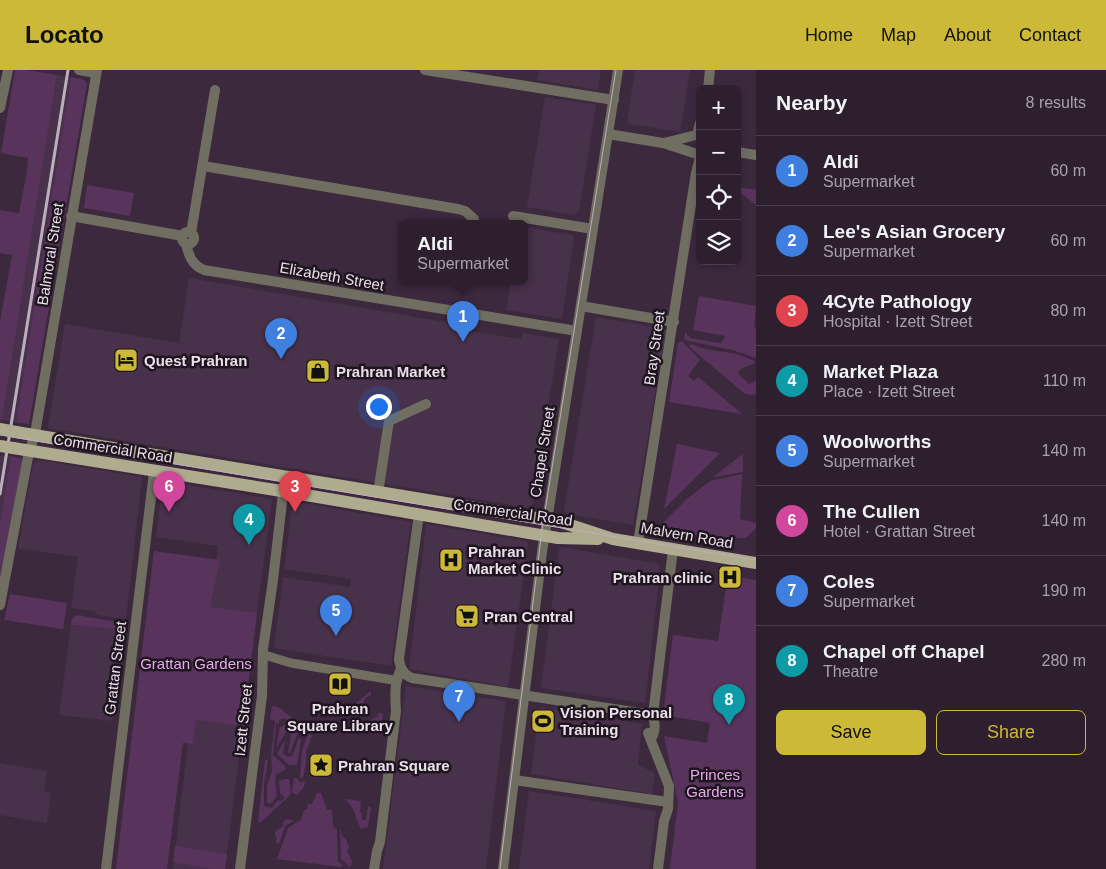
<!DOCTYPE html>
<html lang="en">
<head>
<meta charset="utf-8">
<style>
	body { margin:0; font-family:Arial,sans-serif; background:#392c3a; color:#f1f3f6 }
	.controls { position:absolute; right:15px; top:15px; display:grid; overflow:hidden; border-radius:8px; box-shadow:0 2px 8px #0003 }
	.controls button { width:45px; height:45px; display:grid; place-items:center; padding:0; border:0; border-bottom:1px solid #483d4a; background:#2d1f2e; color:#f1f3f6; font:25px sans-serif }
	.you { position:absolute; left:378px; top:336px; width:18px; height:18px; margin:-12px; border:4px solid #fff; border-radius:50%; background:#1a73e8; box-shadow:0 0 0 8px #1a73e833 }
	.badge { display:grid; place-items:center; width:32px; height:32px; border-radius:50%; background:#cdb938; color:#fff; font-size:16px; font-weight:700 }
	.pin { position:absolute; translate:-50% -41px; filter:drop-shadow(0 1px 2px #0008) }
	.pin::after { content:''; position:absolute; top:26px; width:18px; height:15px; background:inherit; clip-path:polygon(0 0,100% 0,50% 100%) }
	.popup { position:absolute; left:398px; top:150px; width:130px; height:65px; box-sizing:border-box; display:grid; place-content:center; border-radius:8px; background:#2d1f2e; filter:drop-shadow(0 1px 4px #0005); font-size:16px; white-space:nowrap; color:#a7a2aa }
	.popup b { font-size:19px; color:#f1f3f6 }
	.popup::after { content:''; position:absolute; left:50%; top:100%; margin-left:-10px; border:10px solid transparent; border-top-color:#2d1f2e }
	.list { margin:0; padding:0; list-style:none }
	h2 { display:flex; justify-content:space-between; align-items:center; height:65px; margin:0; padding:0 20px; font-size:21px }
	h2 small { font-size:16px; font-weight:400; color:#a7a2aa }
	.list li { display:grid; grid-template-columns:32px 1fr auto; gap:15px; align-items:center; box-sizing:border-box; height:70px; padding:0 20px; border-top:1px solid #483d4a }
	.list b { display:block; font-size:19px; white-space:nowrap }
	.list p { margin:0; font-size:16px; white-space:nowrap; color:#a7a2aa }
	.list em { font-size:16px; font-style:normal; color:#a7a2aa }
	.actions { display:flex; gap:10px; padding:15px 20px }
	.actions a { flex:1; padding:11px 0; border:1px solid #cdb938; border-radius:8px; text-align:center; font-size:18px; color:#cdb938 }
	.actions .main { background:#cdb938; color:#111 }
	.icon { flex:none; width:28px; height:28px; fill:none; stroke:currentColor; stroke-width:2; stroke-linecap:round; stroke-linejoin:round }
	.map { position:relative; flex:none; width:756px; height:799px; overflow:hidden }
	header { display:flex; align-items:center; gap:30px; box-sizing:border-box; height:70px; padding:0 25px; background:#cdb938; color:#111 }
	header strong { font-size:24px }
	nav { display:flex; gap:28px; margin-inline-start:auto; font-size:18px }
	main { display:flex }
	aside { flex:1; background:#2d1f2e }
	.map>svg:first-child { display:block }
	.built { fill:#48314b }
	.green { fill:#58345d }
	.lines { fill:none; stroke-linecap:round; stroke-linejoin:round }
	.pedestrian { stroke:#706e61; stroke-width:9 }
	.minor { stroke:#706e61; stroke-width:10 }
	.tertiary { stroke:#706e61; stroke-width:10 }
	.primary { stroke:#afab8f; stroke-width:12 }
	.tram { stroke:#bdaebe; stroke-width:1 }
	.rail { stroke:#bdaebe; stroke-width:3 }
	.primary-bridge { stroke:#afab8f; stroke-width:12 }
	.labels { text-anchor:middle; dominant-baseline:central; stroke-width:5; stroke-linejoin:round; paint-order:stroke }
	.street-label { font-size:15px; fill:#ebdeec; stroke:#1e151f }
	.poi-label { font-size:15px; font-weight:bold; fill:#ebdeec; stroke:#1e151f; text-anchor:start }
	.park-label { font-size:15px; fill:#e6a9ed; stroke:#1e151f }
</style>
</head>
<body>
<header>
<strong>Locato</strong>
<nav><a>Home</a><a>Map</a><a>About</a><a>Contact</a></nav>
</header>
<main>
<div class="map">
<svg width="756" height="799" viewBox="0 0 756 799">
	<rect width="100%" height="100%" fill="#3c293e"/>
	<!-- built -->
	<path class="built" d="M539,0h62l-3,20 -61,-10z
		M635,0h55l-10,62 -51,-8 -2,-2z
		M57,5l14,2 -55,345 -14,-2z
		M545,27l51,8 -17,106 -5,4 -47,-8z
		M524,157l48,8 2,2 -12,82 -56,-9 5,-29h13z
		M189,208l256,44 11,7 65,10 2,-6 36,6 -27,166 -3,3 -481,-80 17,-104 114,19z
		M596,247l70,12 -33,196 -66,-11 -3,-4z
		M0,385l11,1 -11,68z
		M40,390l102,17 -16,142 -29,-4 -2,-4 -24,-3 7,-51 -60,-9 15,-84z
		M163,411l109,18 -15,114 -47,-5 8,-62 -62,-9z
		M297,432l114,20 -20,144 -117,-18 9,-71 67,10 1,-8 -67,-10 8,-64z
		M426,454l100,17 2,3 -20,143 -99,-18z
		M562,477l98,17 -1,5 1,2 -15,132 -104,-15 18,-139z
		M71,555l53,5 -11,91 -54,-6z
		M406,616l100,15 -20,168h-103z
		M540,637l102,17 -4,41 17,8 -3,21 -121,-20z
		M196,650l47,6 -18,143h-52l15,-126 5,1z
		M0,693l47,8 -3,20 7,2 -4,30 -47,-8z
		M529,721l127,20 -7,58h-130z"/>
	<!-- green -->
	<path class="green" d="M15,0h11l31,5 -55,345h-2v-99l12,-66 -12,-2v-43l19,3 8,-41 1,-14 -27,-5z
		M71,7l13,3 3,4 -58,340 -13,-2z
		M87,115l47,8 -4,23 -46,-8z
		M737,117l19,3v15l-19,-15z
		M699,226l57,10 -2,21 2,1v30l-24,-8 -48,-10 2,-9 1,4 4,3 28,5 3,-1 3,-6 -32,-6z
		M682,271l18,19 -12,16 6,5 4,-4 44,37 -73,-12 9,-59z
		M691,274l14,5 32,5 17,7 1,2 -14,6 -3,4 11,11 7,-3v13l-4,1 -7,-1 -52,-44 -4,-5z
		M677,374l43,9 -56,56z
		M743,384v18l-30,5z
		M11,386l12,3 -23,123v-58z
		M742,404l-2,45 16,4v5l-10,10h-9l-6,3 -74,-12 30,-30 23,-18z
		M154,481l66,9 -10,47 47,6 -14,113 -47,-6 -3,24 -10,-1 -16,126h-51z
		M728,505l28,5v289h-86l8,-67 -14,-66 43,7 3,-20 -47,-8 10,-80 45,6z
		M10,524l57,9 -4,26 -59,-9z
		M76,545l49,8 -1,7 -53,-5 1,-6z
		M371,621v4l-6,3 -2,7 -10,6 -3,-3z
		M274,636l6,2 24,20 -6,4 -8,21 -2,-1 3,-17 -5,-3 -10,16 4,-21 7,-3 -2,-6 -6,2v3l-3,1 -3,31 12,11v4l-9,4 -1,6 2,16 -6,8 -4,-2v-17l5,-13 -1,-17 4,-34 -5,-2 2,-12z
		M379,642l4,2 -3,20 -12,-1v-4h-2l-1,3 -8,-1v-5l20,-9z
		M309,663l3,3 -6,16v11l-3,15h-3c1,-15 1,-31 9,-45z
		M299,668l2,1 -4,26h-8l-12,-11 8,-14 -2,14 6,3 3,-1z
		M265,689l3,2 -4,23v22l8,2 6,-8 3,1 4,-3 -5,-5 -1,-12 6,-2h4l2,14 -3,4 -28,26 -2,-2z
		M294,708h3l2,4 6,-1 -1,6 -7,8 -5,-3z
		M317,723h4l6,17h5l1,16 4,4 1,31 4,3v3l-65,-8 11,-31 13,-8 3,-10 3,-1 1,-5h4z
		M345,729l16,2 -1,11 2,1v7h4l2,-14 3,1 -3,20 -7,2c-6,-10 -5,-21 -16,-30z
		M286,749l8,2 -9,5 -6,18 -3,-1 1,-4 -2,-4v-3l8,-6v-3z
		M340,758l2,8 4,3 3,8 -2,3 5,11 -1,5h-2l-8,-7z
		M175,776l52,8 -2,15h-12l-40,-7z"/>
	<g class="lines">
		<!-- pedestrian -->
		<path class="pedestrian" d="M268,586l23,7 102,17"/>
		<!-- minor -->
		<path class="minor" d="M79,0l17,3
			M425,0l189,30
			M708,19l2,-19
			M0,38l8,-38
			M608,64l55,9 34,11
			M697,65l3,-12
			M664,73l32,-8
			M737,82l19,3
			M203,96l255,43 7,2 9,8
			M71,146l112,20
			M513,146l80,13
			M182 168a6 6 0 1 1 12 0a6 6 0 1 1-12 0Z
			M191,163l24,-143
			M186,174c3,12 6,21 18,26l373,61
			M581,236l93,16
			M378,423l11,-72 37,-17
			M419,444l-20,145c1,9 4,16 13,19l241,37
			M638,473l58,-370 4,-16
			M0,535l28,-148 8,-29 61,-358
			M514,710l154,22
			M106,799l48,-397
			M374,799l3,-18 3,-9 16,-131c-1,-15 -2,-28 5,-42"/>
		<!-- tertiary -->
		<path class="tertiary" d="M648,663l21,53 -1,23 -4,12 -6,48
			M651,669c5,-8 4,-15 2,-24l20,-166
			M240,799l22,-173 1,-47 10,-69 11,-95
			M503,799l39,-317 76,-482"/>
		<!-- primary -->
		<path class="primary" d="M16,362l545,90 52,17 143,24
			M13,378l281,45 264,45 40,1"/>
		<!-- tram -->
		<path class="tram" d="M0,365l756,125
			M500,799l42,-339 74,-460"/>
		<!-- rail -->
		<path class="rail" d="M0,424l68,-424"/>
		<!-- primary-bridge -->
		<path class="primary-bridge" d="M0,359l16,3
			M0,376l13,2"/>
	</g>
	<!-- icons -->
	<defs>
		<g id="hotel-square" transform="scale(1.25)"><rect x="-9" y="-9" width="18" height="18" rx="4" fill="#cdb938" stroke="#1e151f"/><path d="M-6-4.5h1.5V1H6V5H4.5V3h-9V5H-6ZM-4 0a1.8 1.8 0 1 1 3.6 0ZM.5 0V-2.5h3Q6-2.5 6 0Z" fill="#111"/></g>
		<g id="shop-square" transform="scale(1.25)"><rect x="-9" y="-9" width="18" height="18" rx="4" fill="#cdb938" stroke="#1e151f"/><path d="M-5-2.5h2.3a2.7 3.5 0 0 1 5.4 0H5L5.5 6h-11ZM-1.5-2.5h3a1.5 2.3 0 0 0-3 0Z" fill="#111"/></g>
		<g id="hospital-square" transform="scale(1.25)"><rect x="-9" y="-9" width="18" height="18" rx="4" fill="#cdb938" stroke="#1e151f"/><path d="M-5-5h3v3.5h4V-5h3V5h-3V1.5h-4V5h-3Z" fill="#111"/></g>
		<g id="supermarket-square" transform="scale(1.25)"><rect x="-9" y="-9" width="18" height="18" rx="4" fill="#cdb938" stroke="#1e151f"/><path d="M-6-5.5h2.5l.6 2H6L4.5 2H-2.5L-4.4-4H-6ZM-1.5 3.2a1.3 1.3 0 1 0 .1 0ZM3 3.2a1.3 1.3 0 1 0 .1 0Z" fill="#111"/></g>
		<g id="library-square" transform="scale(1.25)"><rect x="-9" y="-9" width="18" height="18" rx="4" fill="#cdb938" stroke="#1e151f"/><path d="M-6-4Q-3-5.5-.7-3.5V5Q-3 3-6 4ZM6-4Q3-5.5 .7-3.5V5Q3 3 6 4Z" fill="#111"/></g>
		<g id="stadium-square" transform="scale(1.25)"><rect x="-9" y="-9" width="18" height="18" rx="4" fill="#cdb938" stroke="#1e151f"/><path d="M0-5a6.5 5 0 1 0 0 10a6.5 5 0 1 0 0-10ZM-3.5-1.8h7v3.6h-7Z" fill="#111"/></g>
		<g id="sight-square" transform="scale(1.25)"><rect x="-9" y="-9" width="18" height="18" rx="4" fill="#cdb938" stroke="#1e151f"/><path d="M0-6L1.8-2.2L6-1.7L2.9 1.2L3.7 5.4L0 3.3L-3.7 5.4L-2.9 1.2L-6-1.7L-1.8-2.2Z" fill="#111"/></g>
	</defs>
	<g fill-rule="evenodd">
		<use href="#hotel-square" x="126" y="290"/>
		<use href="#shop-square" x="318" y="301"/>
		<use href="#hospital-square" x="451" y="490"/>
		<use href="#hospital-square" x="730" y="507"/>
		<use href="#supermarket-square" x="467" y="546"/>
		<use href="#library-square" x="340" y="614"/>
		<use href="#stadium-square" x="543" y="651"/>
		<use href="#sight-square" x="321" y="695"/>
	</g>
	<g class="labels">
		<!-- street labels -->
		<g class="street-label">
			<text transform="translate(50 184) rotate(-81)">Balmoral Street</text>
			<text transform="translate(332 206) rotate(10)">Elizabeth Street</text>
			<text transform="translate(654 278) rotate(-82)">Bray Street</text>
			<text transform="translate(113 378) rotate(9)">Commercial Road</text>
			<text transform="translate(542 382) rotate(-81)">Chapel Street</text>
			<text transform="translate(513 442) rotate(8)">Commercial Road</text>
			<text transform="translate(687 465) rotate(10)">Malvern Road</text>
			<text transform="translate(115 598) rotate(-83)">Grattan Street</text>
			<text transform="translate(243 650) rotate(-84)">Izett Street</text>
		</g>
		<!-- poi labels -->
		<g class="poi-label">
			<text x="144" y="290">Quest Prahran</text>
			<text x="336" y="301">Prahran Market</text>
			<text x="468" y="481">Prahran<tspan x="468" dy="17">Market Clinic</tspan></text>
			<text x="712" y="507" text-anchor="end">Prahran clinic</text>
			<text x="484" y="546">Pran Central</text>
			<text x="340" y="638" text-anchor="middle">Prahran<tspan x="340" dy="17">Square Library</tspan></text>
			<text x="560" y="642">Vision Personal<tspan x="560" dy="17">Training</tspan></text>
			<text x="338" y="695">Prahran Square</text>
		</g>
		<!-- park labels -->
		<g class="park-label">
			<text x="196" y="593">Grattan Gardens</text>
			<text x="715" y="704">Princes<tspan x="715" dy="17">Gardens</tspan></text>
		</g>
	</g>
</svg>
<div class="controls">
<button>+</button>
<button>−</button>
<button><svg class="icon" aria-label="locate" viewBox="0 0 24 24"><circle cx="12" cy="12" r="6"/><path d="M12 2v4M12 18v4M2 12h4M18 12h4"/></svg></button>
<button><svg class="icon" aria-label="layers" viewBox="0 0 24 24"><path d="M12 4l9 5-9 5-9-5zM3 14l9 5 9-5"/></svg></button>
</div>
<div class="you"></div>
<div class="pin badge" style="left:463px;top:272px;background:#3f7fe0">1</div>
<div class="popup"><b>Aldi</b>Supermarket</div>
<div class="pin badge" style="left:281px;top:289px;background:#3f7fe0">2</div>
<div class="pin badge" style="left:295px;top:442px;background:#e0444e">3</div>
<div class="pin badge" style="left:249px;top:475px;background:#0f9aa8">4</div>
<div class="pin badge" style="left:336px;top:566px;background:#3f7fe0">5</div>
<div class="pin badge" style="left:169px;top:442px;background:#d1479c">6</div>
<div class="pin badge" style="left:459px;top:652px;background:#3f7fe0">7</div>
<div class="pin badge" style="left:729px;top:655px;background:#0f9aa8">8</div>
</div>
<aside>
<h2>Nearby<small>8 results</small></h2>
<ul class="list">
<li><span class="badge" style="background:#3f7fe0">1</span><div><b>Aldi</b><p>Supermarket</p></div><em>60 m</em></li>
<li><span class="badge" style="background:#3f7fe0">2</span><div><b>Lee's Asian Grocery</b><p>Supermarket</p></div><em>60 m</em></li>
<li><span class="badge" style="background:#e0444e">3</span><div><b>4Cyte Pathology</b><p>Hospital · Izett Street</p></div><em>80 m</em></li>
<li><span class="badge" style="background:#0f9aa8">4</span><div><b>Market Plaza</b><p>Place · Izett Street</p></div><em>110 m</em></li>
<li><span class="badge" style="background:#3f7fe0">5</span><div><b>Woolworths</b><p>Supermarket</p></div><em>140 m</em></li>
<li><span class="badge" style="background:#d1479c">6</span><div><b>The Cullen</b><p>Hotel · Grattan Street</p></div><em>140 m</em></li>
<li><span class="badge" style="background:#3f7fe0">7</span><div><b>Coles</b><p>Supermarket</p></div><em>190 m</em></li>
<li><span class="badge" style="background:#0f9aa8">8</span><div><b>Chapel off Chapel</b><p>Theatre</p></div><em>280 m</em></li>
</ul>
<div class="actions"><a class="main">Save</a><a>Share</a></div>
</aside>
</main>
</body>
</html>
